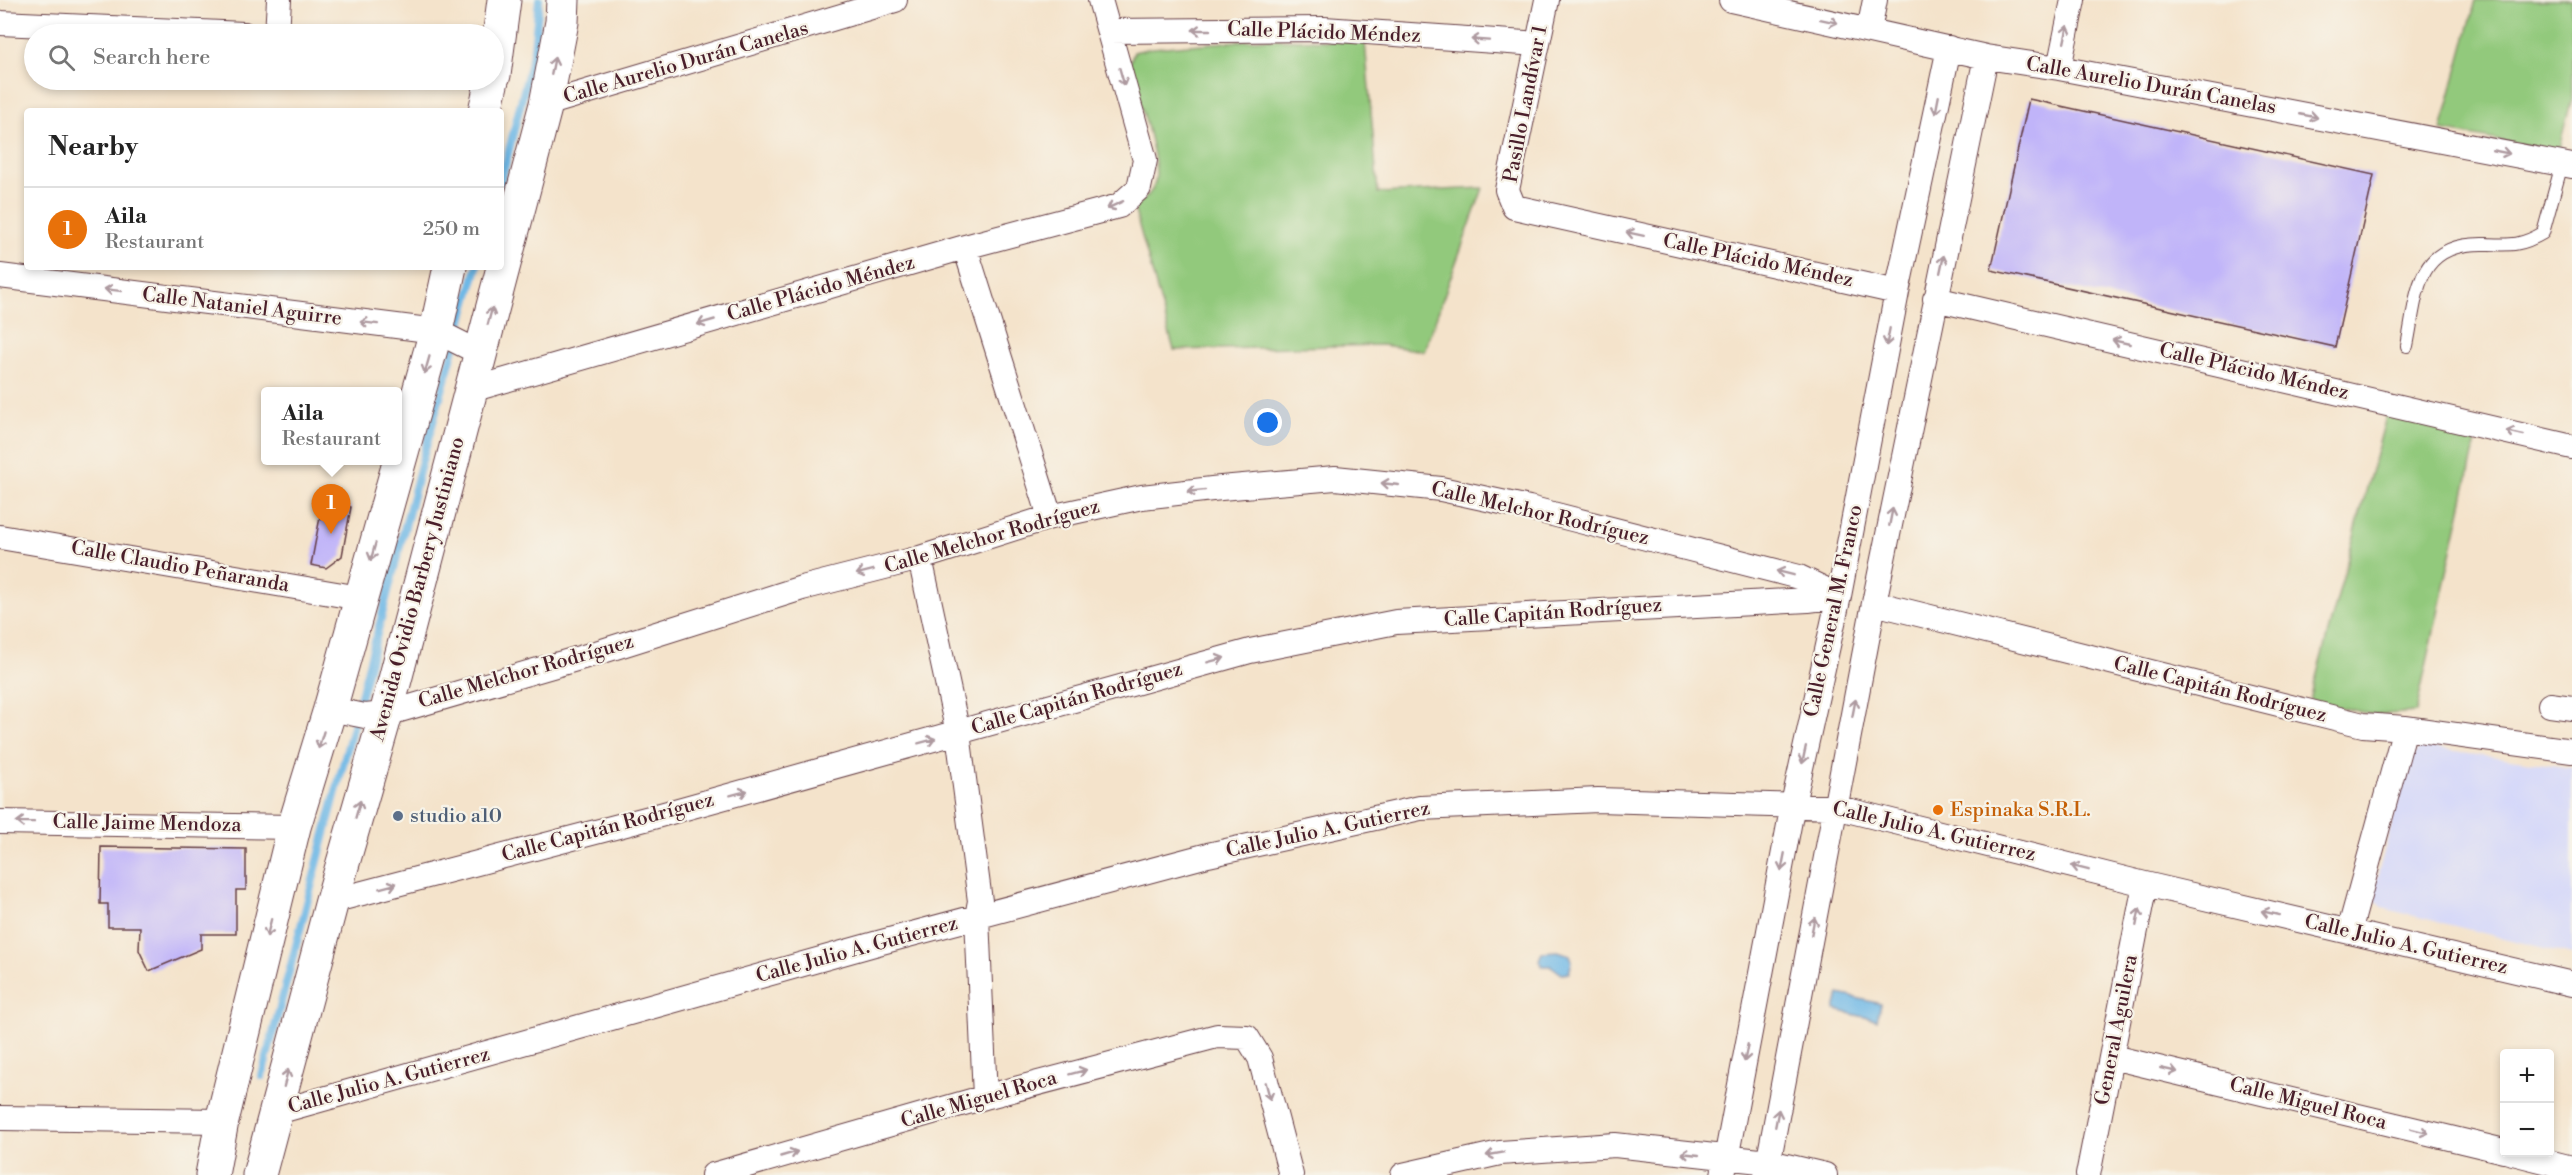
<!DOCTYPE html>
<html lang="en">
<head>
<meta charset="utf-8">
<style>
	body { margin:0; font-family:"Libre Bodoni",serif; background:#f6f6f6; color:#222 }
	.controls { position:absolute; right:18px; bottom:18px; display:grid; overflow:hidden; border-radius:6px; box-shadow:0 3px 9px #0003 }
	.controls button { width:54px; height:54px; display:grid; place-items:center; padding:0; border:0; border-bottom:2px solid #e0e0e0; background:#fff; color:#222; font:30px sans-serif }
	.you { position:absolute; left:1268px; top:423px; width:21px; height:21px; margin:-15px; border:4px solid #fff; border-radius:50%; background:#1a73e8; box-shadow:0 0 0 9px #1a73e833 }
	.badge { display:grid; place-items:center; width:39px; height:39px; border-radius:50%; background:#c8321e; color:#fff; font-size:20px; font-weight:700 }
	.pin { position:absolute; translate:-50% -50px; filter:drop-shadow(0 2px 3px #0008) }
	.pin::after { content:''; position:absolute; top:32px; width:21px; height:18px; background:inherit; clip-path:polygon(0 0,100% 0,50% 100%) }
	.popup { position:absolute; left:261px; top:387px; width:141px; height:78px; box-sizing:border-box; display:grid; place-content:center; border-radius:6px; background:#fff; filter:drop-shadow(0 2px 4px #0005); font-size:20px; white-space:nowrap; color:#767676 }
	.popup b { font-size:22px; color:#222 }
	.popup::after { content:''; position:absolute; left:50%; top:100%; margin-left:-12px; border:12px solid transparent; border-top-color:#fff }
	.list { margin:0; padding:0; list-style:none }
	h2 { display:flex; justify-content:space-between; align-items:center; height:78px; margin:0; padding:0 24px; font-size:26px }
	h2 small { font-size:20px; font-weight:400; color:#767676 }
	.list li { display:grid; grid-template-columns:39px 1fr auto; gap:18px; align-items:center; box-sizing:border-box; height:84px; padding:0 24px; border-top:2px solid #e0e0e0 }
	.list b { display:block; font-size:22px; white-space:nowrap }
	.list p { margin:0; font-size:20px; white-space:nowrap; color:#767676 }
	.list em { font-size:20px; font-style:normal; color:#767676 }
	.icon { flex:none; width:33px; height:33px; fill:none; stroke:currentColor; stroke-width:2; stroke-linecap:round; stroke-linejoin:round }
	.map { position:relative; flex:none; width:2572px; height:1175px; overflow:hidden }
	.search { position:absolute; background:#fff; box-shadow:0 3px 9px #0003; left:24px; top:24px; width:480px; height:66px; display:flex; align-items:center; gap:15px; box-sizing:border-box; padding:0 21px; border-radius:33px; color:#767676; font-size:22px }
	.panel { position:absolute; background:#fff; box-shadow:0 3px 9px #0003; left:24px; top:108px; width:480px; height:162px; border-radius:6px }
	.map>svg:first-child { display:block }
	.built { fill:#d5d8f9 }
	.green { fill:#92c97c; stroke:#6e7454; stroke-width:1.5 }
	.water { fill:#6eb8e6; stroke:#5c6c88; stroke-width:1.5 }
	.lines { fill:none; stroke-linecap:round; stroke-linejoin:round }
	.stream { stroke:#6eb8e6; stroke-width:8 }
	.building { fill:#c0b4f9 }
	.lane-casing { stroke:#643c43; stroke-width:14 }
	.street-casing { stroke:#643c43; stroke-width:26 }
	.secondary-casing { stroke:#643c43; stroke-width:35 }
	.lane { stroke:#fff; stroke-width:12 }
	.street { stroke:#fff; stroke-width:24 }
	.secondary { stroke:#fff; stroke-width:33 }
	.oneway { stroke:#ae9aa0 }
	.food-dot { fill:#e8710a; stroke:#f7f3e8; stroke-width:2 }
	.service-dot { fill:#5c6f8a; stroke:#f7f3e8; stroke-width:2 }
	.labels { text-anchor:middle; dominant-baseline:central; stroke-width:4.5; stroke-linejoin:round; paint-order:stroke }
	.street-label { font-size:20px; fill:#4a1f2b; stroke:#f7f3e8 }
	.food-label { font-size:20px; fill:#c56008; stroke:#f7f3e8; text-anchor:start }
	.service-label { font-size:20px; fill:#4e5e75; stroke:#f7f3e8; text-anchor:start }
</style>
</head>
<body>
<div class="map">
<svg width="2572" height="1175" viewBox="0 0 2572 1175">
	<rect width="100%" height="100%" fill="#f7f3e8"/>
	<filter id="ink" filterUnits="userSpaceOnUse"><feTurbulence type="fractalNoise" baseFrequency=".0167" numOctaves="2"/><feDisplacementMap in="SourceGraphic" scale="12" xChannelSelector="R" yChannelSelector="G"/><feConvolveMatrix kernelMatrix="1 2 1 2 8 2 1 2 1" color-interpolation-filters="sRGB"/></filter>
	<filter id="wash" filterUnits="userSpaceOnUse"><feTurbulence type="fractalNoise" baseFrequency=".008" numOctaves="4" result="noise"/><feDisplacementMap in="SourceGraphic" scale="24" xChannelSelector="R" yChannelSelector="G"/><feGaussianBlur stdDeviation="1.35" result="paint"/><feColorMatrix in="noise" values="0 0 0 0 0 0 0 0 0 0 0 0 0 0 0 0 0 1.4 0 .05"/><feComposite in="paint" operator="in"/></filter>
	<g filter="url(#wash)">
		<rect width="100%" height="100%" fill="#f4e3cb"/>
		<!-- built -->
		<path class="built" d="M2421,746l151,22v187l-190,-47 -10,-12 37,-135z"/>
		<!-- green -->
		<path class="green" d="M2476,0h96v98l-14,53 -117,-21z
			M1265,39l100,3 13,151 105,-5 -59,163 -42,-6 -208,5 -40,-142c9,-8 18,-14 21,-25 6,-23 -19,-92 -26,-118l5,-13 18,-4z
			M2387,413l91,19 -62,280 -42,3 -64,-15z"/>
		<!-- water -->
		<path class="water" d="M1558,951l12,4 2,6 -3,12 -7,1 -11,-8h-9l-3,-6 3,-8z
			M1839,994l42,10 -4,16 -42,-10z"/>
		<g class="lines">
			<!-- stream -->
			<path class="stream" d="M501,182l33,-132 5,-50
				M262,1076l160,-615 55,-194"/>
		</g>
		<g id="blocks">
			<!-- building -->
			<path class="building" d="M2029,99l345,76 -39,172 -344,-77z
				M323,501l28,6 -9,49 -16,12 -15,-3z
				M101,847l145,2v41h-10v44h-35v15l-52,22 -10,-21 1,-23h-32v-23h-8z"/>
		</g>
	</g>
	<g filter="url(#ink)">
		<use href="#blocks" fill-opacity="0" stroke="#643c43" stroke-width="1.5"/>
		<g class="lines">
			<!-- lane casing -->
			<g class="lane-casing">
				<path id="lane" d="M2407,346c11,-55 8,-104 79,-102 25,1 35,2 57,-11l19,-69"/>
			</g>
			<!-- street casing -->
			<g class="street-casing">
				<path id="street" d="M1547,0l-40,190 7,17 383,85
					M1731,0l255,57 73,11 513,98
					M0,23l244,11
					M1869,30l6,-30
					M1109,31l215,-2 214,15
					M277,34l2,-34
					M2059,68l14,-68
					M546,104l349,-104
					M965,247l85,270
					M0,276l436,55 44,22
					M1935,299l637,148
					M471,390l494,-143 154,-41 20,-18 6,-28 -45,-160
					M0,537l360,61
					M920,558l38,175 22,168 -3,16 8,180
					M1874,603l489,122 42,3 167,23
					M2550,705l22,3
					M330,709l35,7 21,-2 204,-59 212,-67 118,-30 130,-41 92,-20 79,-9 114,-10 106,11 88,19 270,69 40,19
					M0,822l294,5
					M332,901l321,-84 597,-166 146,-29 412,-22 31,-4
					M2349,932l56,-204
					M2112,1057l392,94
					M277,1112l601,-169 330,-88 212,-47 178,-8 237,7 310,77 427,100
					M0,1118l222,3
					M2509,1152l63,16
					M713,1175l272,-78 232,-61 30,1 13,21 31,117
					M1403,1175l97,-22 115,-8 154,17 56,13
					M1723,1175l70,-371 46,-208 58,-304 52,-244
					M1766,1175l108,-572 112,-546
					M2088,1175l57,-291"/>
			</g>
			<!-- secondary casing -->
			<g class="secondary-casing">
				<path id="secondary" d="M494,75l10,-75
					M485,111l7,-31
					M212,1175l10,-54 72,-294 36,-118 106,-378 14,-64
					M259,1175l73,-274 54,-187 160,-610 16,-82 1,-22"/>
			</g>
			<!-- lane -->
			<use href="#lane" class="lane"/>
			<!-- street -->
			<use href="#street" class="street"/>
			<!-- secondary -->
			<use href="#secondary" class="secondary"/>
		</g>
		<!-- one-way arrows -->
		<defs><path id="oneway-shaft" d="M-6 0H5M1.5-3L5.5 0L1.5 3" fill="none" stroke-width="1.6" stroke-linecap="round" stroke-linejoin="round" transform="scale(1.5)"/></defs>
		<g class="oneway">
			<use href="#oneway-shaft" transform="translate(1829 21) rotate(12)"/>
			<use href="#oneway-shaft" transform="translate(1201 30) rotate(180)"/>
			<use href="#oneway-shaft" transform="translate(2066 34) rotate(-78)"/>
			<use href="#oneway-shaft" transform="translate(1480 40) rotate(-176)"/>
			<use href="#oneway-shaft" transform="translate(553 66) rotate(-79)"/>
			<use href="#oneway-shaft" transform="translate(1122 77) rotate(74)"/>
			<use href="#oneway-shaft" transform="translate(1937 105) rotate(101)"/>
			<use href="#oneway-shaft" transform="translate(2309 116) rotate(11)"/>
			<use href="#oneway-shaft" transform="translate(2501 152) rotate(11)"/>
			<use href="#oneway-shaft" transform="translate(1115 205) rotate(155)"/>
			<use href="#oneway-shaft" transform="translate(1635 234) rotate(-168)"/>
			<use href="#oneway-shaft" transform="translate(1942 264) rotate(-78)"/>
			<use href="#oneway-shaft" transform="translate(113 290) rotate(-173)"/>
			<use href="#oneway-shaft" transform="translate(490 316) rotate(-75)"/>
			<use href="#oneway-shaft" transform="translate(706 322) rotate(164)"/>
			<use href="#oneway-shaft" transform="translate(369 323) rotate(-173)"/>
			<use href="#oneway-shaft" transform="translate(1888 337) rotate(101)"/>
			<use href="#oneway-shaft" transform="translate(2121 342) rotate(-167)"/>
			<use href="#oneway-shaft" transform="translate(427 365) rotate(106)"/>
			<use href="#oneway-shaft" transform="translate(2515 433) rotate(-167)"/>
			<use href="#oneway-shaft" transform="translate(1390 484) rotate(-174)"/>
			<use href="#oneway-shaft" transform="translate(1196 491) rotate(174)"/>
			<use href="#oneway-shaft" transform="translate(1891 517) rotate(-79)"/>
			<use href="#oneway-shaft" transform="translate(373 552) rotate(106)"/>
			<use href="#oneway-shaft" transform="translate(865 572) rotate(166)"/>
			<use href="#oneway-shaft" transform="translate(1785 573) rotate(-166)"/>
			<use href="#oneway-shaft" transform="translate(1216 660) rotate(-15)"/>
			<use href="#oneway-shaft" transform="translate(1854 708) rotate(-79)"/>
			<use href="#oneway-shaft" transform="translate(321 740) rotate(107)"/>
			<use href="#oneway-shaft" transform="translate(927 741) rotate(-15)"/>
			<use href="#oneway-shaft" transform="translate(1804 755) rotate(102)"/>
			<use href="#oneway-shaft" transform="translate(739 793) rotate(-15)"/>
			<use href="#oneway-shaft" transform="translate(358 809) rotate(-74)"/>
			<use href="#oneway-shaft" transform="translate(25 822) rotate(-179)"/>
			<use href="#oneway-shaft" transform="translate(1783 862) rotate(101)"/>
			<use href="#oneway-shaft" transform="translate(2080 868) rotate(-166)"/>
			<use href="#oneway-shaft" transform="translate(388 886) rotate(-15)"/>
			<use href="#oneway-shaft" transform="translate(2270 913) rotate(-167)"/>
			<use href="#oneway-shaft" transform="translate(2138 917) rotate(-79)"/>
			<use href="#oneway-shaft" transform="translate(1813 926) rotate(-79)"/>
			<use href="#oneway-shaft" transform="translate(269 928) rotate(104)"/>
			<use href="#oneway-shaft" transform="translate(1746 1053) rotate(101)"/>
			<use href="#oneway-shaft" transform="translate(2169 1070) rotate(13)"/>
			<use href="#oneway-shaft" transform="translate(1078 1072) rotate(-15)"/>
			<use href="#oneway-shaft" transform="translate(286 1078) rotate(-76)"/>
			<use href="#oneway-shaft" transform="translate(1268 1091) rotate(75)"/>
			<use href="#oneway-shaft" transform="translate(1777 1118) rotate(-79)"/>
			<use href="#oneway-shaft" transform="translate(2420 1131) rotate(14)"/>
			<use href="#oneway-shaft" transform="translate(789 1154) rotate(-16)"/>
			<use href="#oneway-shaft" transform="translate(1495 1154) rotate(170)"/>
			<use href="#oneway-shaft" transform="translate(1690 1154) rotate(-174)"/>
		</g>
	</g>
	<!-- markers -->
	<circle class="food-dot" cx="1938" cy="810" r="6"/>
	<circle class="service-dot" cx="398" cy="816" r="6"/>
	<g class="labels">
		<!-- street labels -->
		<g class="street-label">
			<text transform="translate(1324 33) rotate(2)">Calle Plácido Méndez</text>
			<text transform="translate(686 63) rotate(-16)">Calle Aurelio Durán Canelas</text>
			<text transform="translate(2151 86) rotate(10)">Calle Aurelio Durán Canelas</text>
			<text transform="translate(1526 104) rotate(-79)">Pasillo Landívar 1</text>
			<text transform="translate(1758 261) rotate(12)">Calle Plácido Méndez</text>
			<text transform="translate(821 289) rotate(-16)">Calle Plácido Méndez</text>
			<text transform="translate(242 307) rotate(7)">Calle Nataniel Aguirre</text>
			<text transform="translate(2254 372) rotate(13)">Calle Plácido Méndez</text>
			<text transform="translate(1540 514) rotate(13)">Calle Melchor Rodríguez</text>
			<text transform="translate(992 537) rotate(-16)">Calle Melchor Rodríguez</text>
			<text transform="translate(180 567) rotate(10)">Calle Claudio Peñaranda</text>
			<text transform="translate(418 589) rotate(-75)">Avenida Ovidio Barbery Justiniano</text>
			<text transform="translate(1834 611) rotate(-78)">Calle General M. Franco</text>
			<text transform="translate(1553 613) rotate(-4)">Calle Capitán Rodríguez</text>
			<text transform="translate(526 672) rotate(-16)">Calle Melchor Rodríguez</text>
			<text transform="translate(2220 690) rotate(14)">Calle Capitán Rodríguez</text>
			<text transform="translate(1077 699) rotate(-16)">Calle Capitán Rodríguez</text>
			<text transform="translate(147 824) rotate(1)">Calle Jaime Mendoza</text>
			<text transform="translate(608 828) rotate(-15)">Calle Capitán Rodríguez</text>
			<text transform="translate(1328 830) rotate(-12)">Calle Julio A. Gutierrez</text>
			<text transform="translate(1934 832) rotate(13)">Calle Julio A. Gutierrez</text>
			<text transform="translate(2406 945) rotate(13)">Calle Julio A. Gutierrez</text>
			<text transform="translate(857 950) rotate(-15)">Calle Julio A. Gutierrez</text>
			<text transform="translate(2117 1030) rotate(-79)">General Aguilera</text>
			<text transform="translate(389 1081) rotate(-15)">Calle Julio A. Gutierrez</text>
			<text transform="translate(979 1100) rotate(-16)">Calle Miguel Roca</text>
			<text transform="translate(2308 1104) rotate(14)">Calle Miguel Roca</text>
		</g>
		<!-- food labels -->
		<g class="food-label">
			<text x="1950" y="810">Espinaka S.R.L.</text>
		</g>
		<!-- service labels -->
		<g class="service-label">
			<text x="410" y="816">studio a10</text>
		</g>
	</g>
</svg>
<div class="controls">
<button>+</button>
<button>−</button>
</div>
<div class="you"></div>
<div class="pin badge" style="left:331px;top:534px;background:#e8710a">1</div>
<div class="popup"><b>Aila</b>Restaurant</div>
<div class="search"><svg class="icon" aria-label="search" viewBox="0 0 24 24"><circle cx="10" cy="10" r="6"/><path d="M15 15l6 6"/></svg>Search here</div>
<section class="panel">
<h2>Nearby<small></small></h2>
<ul class="list">
<li><span class="badge" style="background:#e8710a">1</span><div><b>Aila</b><p>Restaurant</p></div><em>250 m</em></li>
</ul>
</section>
</div>
</body>
</html>
